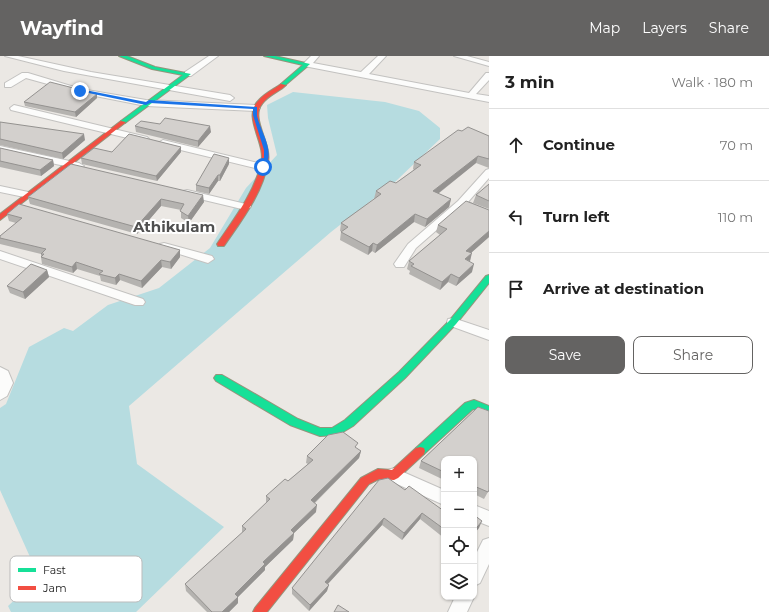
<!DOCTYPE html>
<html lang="en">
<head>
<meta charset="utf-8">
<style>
	body { margin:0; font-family:Montserrat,sans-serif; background:#f6f6f6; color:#222 }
	.controls { position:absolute; right:12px; bottom:12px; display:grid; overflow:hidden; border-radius:8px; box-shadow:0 1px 3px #0004 }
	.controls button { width:36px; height:36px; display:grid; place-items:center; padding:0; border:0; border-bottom:1px solid #e0e0e0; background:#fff; color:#222; font:20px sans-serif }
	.stop { position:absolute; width:12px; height:12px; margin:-9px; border:3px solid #1a73e8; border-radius:50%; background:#fff }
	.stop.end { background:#1a73e8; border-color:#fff; box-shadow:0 1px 4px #0008 }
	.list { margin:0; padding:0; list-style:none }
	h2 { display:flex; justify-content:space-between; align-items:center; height:52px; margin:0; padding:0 16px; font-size:17px }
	h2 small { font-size:13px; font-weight:400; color:#767676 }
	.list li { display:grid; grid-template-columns:26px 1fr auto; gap:12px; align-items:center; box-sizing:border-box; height:72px; padding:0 16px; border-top:1px solid #e0e0e0 }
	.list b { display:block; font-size:15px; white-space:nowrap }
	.list em { font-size:13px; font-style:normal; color:#767676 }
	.actions { display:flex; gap:8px; padding:12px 16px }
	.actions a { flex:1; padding:9px 0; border:1px solid #646362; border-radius:8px; text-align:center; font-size:14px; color:#646362 }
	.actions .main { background:#646362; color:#fff }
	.icon { flex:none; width:22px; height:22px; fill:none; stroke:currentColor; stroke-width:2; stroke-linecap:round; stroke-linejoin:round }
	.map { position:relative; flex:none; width:489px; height:556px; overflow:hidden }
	header { display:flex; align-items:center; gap:24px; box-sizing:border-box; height:56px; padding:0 20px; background:#646362; color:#fff }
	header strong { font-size:19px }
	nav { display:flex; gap:22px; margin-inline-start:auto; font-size:14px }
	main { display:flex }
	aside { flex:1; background:#fff }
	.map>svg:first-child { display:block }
	.water { fill:#b6dce0 }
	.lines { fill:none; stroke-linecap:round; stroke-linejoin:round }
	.street-casing { stroke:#c3c2c0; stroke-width:2 }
	.fast-casing { stroke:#95947c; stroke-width:2 }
	.jam-casing { stroke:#95947c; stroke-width:2 }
	.street { fill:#fcfcfb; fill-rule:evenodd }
	.fast { fill:#16e098; fill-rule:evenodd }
	.jam { fill:#f24e42; fill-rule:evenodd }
	.wall { fill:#b5b3b0 }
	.shaded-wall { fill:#949290 }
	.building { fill:#d3d0cd; stroke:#949290 }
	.route { fill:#1a73e8 }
	.labels { text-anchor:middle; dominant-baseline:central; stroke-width:4; stroke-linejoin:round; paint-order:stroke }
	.district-label { font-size:15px; font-weight:bold; fill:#4f4f4f; stroke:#fff }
	.key { fill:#fff; stroke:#bbb; stroke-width:1 }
	.key-label { font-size:11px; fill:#1c1c1c }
</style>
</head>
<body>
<header>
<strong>Wayfind</strong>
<nav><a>Map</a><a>Layers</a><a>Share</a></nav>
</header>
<main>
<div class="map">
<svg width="489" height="556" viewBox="0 0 489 556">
	<rect width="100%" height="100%" fill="#ebe8e4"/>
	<!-- water -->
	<path class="water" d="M293,36l92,10 34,9 21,17v11l-44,42 -65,51 -202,174 8,58 87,63 -88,85h-125l-3,-6 31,-29 -39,-87v-82l6,-4 23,-57 35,-19 9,3 35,-26 51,-17 51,-40 36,-60 31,-33 -9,-37 -1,-13z"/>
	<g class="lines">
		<!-- street casing -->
		<g class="street-casing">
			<path id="street" d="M5,0h13l73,16 139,23 4,3 -4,3 -166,-30z
				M209,0h9l-27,20h-6v-4z
				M311,0h8l-6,7 48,9 17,-16h8l-17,18 100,19 17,-20h3v7l-13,14 13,2v6l-185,-36 -1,-2z
				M454,0h13l22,6v4z
				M22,17h6l53,16 65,11 110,5 4,3 -4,3 -110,-5 -66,-13 -54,-15 -15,9h-6v-4z
				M14,49l133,32 2,2 -5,3 -133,-32 -1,-2z
				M163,84l103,25 2,2 -5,3 -103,-25 -2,-2z
				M0,90l79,17 5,3 -5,3 -79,-17z
				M489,113v9l-21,24 21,9v7l-26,-11 -47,41 -12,19h-8l-2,-3 14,-20 50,-43 28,-31z
				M0,130l33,7 1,2 -5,3 -29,-6z
				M187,134l63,15 1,2 -5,3 -63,-15 -1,-2 1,-2z
				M164,187l48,13 2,3 -6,4 -48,-15 -2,-2 2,-2z
				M0,195l143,48 2,3 -2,3h-8l-135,-46z
				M453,262l36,12v10l-41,-15 -1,-3 1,-3z
				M0,311l8,4 5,12 -6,13 -7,4z
				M394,412l50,22v15l-56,-25 -2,-5 2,-5z
				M474,449l15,6v15l-15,-6z
				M489,482v26l-9,19 -6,3v-28l9,-18z
				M455,541h19l-7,15h-19z"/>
		</g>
		<!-- fast casing -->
		<g class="fast-casing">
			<path id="fast" d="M119,0h8l28,11 36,7 -66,49h-4v-2l62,-46 -31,-6z
				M264,0h11l35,8 -27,23 -2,-1v-2l22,-19z
				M489,219v8l-33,41 -51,54 -52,48 -15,9 -18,1 -30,-11 -74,-44 -2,-3 2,-3h6l76,44 22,9h12l13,-8 54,-48 51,-52 36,-44z
				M474,344l15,6v8l-16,-5 -49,45 -4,1 -4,-1 -1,-3 1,-3 49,-45z"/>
		</g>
		<!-- jam casing -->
		<g class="jam-casing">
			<path id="jam" d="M281,28l5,1c-7,7 -18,10 -24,19 -12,14 10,40 6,58 -5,31 -27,59 -44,84h-6l-1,-2c17,-25 37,-51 44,-80 6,-21 -20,-47 -2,-64 6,-7 15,-11 22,-16z
				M121,65l5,1 -126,98v-6z
				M420,391l4,1 1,3 -1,3 -26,24 -4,2 -15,-1 -10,5 -102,128h-14l2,-4 106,-130 17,-9 14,1 24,-22z"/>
		</g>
		<!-- street -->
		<use href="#street" class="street"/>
		<!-- fast -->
		<use href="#fast" class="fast"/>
		<!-- jam -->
		<use href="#jam" class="jam"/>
	</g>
	<!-- wall -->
	<path class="wall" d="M97,42l-21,19 -51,-11 -1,-4z
		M0,66l85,18 -22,19 -63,-14z
		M135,70l76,6 -13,15 -62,-15z
		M462,75l27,5v32l-13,-5 -38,31 13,5 -2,8 -24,20 -11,-5 -39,31 -3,-2 -4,4 -28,-15 1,-8h1l-2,-1 1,-8 33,-24 2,-8 20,-8 18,-13 -1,-1 1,-7z
		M181,91v5l-24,29 -75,-17 -1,-6 31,-6z
		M0,92l53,12 1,6 -13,10 -41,-9z
		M71,108l133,38 -15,21 -8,-5v-8l-20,-4 -24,28 -107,-30 -2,-7z
		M229,108l-9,17h-2l-9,13 -13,-3v-6z
		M489,128v25l-16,-6 3,-8z
		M489,154v27l-18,16 -1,8 2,11 -16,14 -8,-4 -8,8 -31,-16 1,-3 -3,-2 2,-8 31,-26 -4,-3 2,-7z
		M7,158l173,36v7l-9,12 -9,-2 -20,21 -22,-8 -4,5 -15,-4 -1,-5 -23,-7 -4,4 -31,-9 -1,-7v-3l-41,-10v-8l16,-13 -7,-2z
		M47,214l2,7 -24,22 -15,-6 -3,-7z
		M478,351l11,4v79l-5,9 -10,-5v-35h-30v21l-25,-12 2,-7z
		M357,393l4,2 -2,7 -44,45 1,9 -22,21 -1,7 -28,27v3l-27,27v6l-9,9h-22l-21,-21 -1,-7 57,-51v-7l24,-23v-7l22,-15 20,-17 -2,-1 1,-7z
		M405,434l39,21v27l-24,-19 -18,21 -20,-15 -54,59 -1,7 -18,20 -17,-17v-6z"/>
	<!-- shaded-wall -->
	<path class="shaded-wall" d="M97,38v4l-21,19 -1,-5z
		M210,70l1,6 -13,15v-6z
		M84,78l1,6 -22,19 -1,-6z
		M181,91v5l-24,29 -1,-5z
		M478,100l-2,7 -45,36 2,-8z
		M229,102v6l-9,17v-6z
		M53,104l1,6 -13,10 -1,-6z
		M218,119v6l-9,13v-6z
		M203,139l1,7 -15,21 -1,-7z
		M161,143v7l-24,28 -1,-7z
		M451,143l-2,8 -24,20 2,-8z
		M415,158l-1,8 -39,31 2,-8z
		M489,175v6l-25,22 2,-8z
		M373,187l-1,8 -4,4 1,-8z
		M180,194v7l-9,12 -1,-7z
		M472,197l-2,8 -5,-2z
		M161,204l1,7 -20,21 -1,-7z
		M76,206l1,7 -4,4 -1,-6z
		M474,208l-2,8 -16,14 3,-8z
		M47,214l2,7 -24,22 -2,-7z
		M119,218l1,6 -4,5 -1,-7z
		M451,218l-3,8 -8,8 2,-8z
		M361,395l-2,7 -49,49 1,-7z
		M317,449l-1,7 -22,21 -1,7 -28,27v3l-27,27v6l-9,9h-7l13,-18 56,-64z
		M422,457l-2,6 -18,21 2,-7z
		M384,462l-2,7 -58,63 1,-6z
		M482,465l-3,7 -5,6v-3z
		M329,529l-2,6 -18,20 1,-6z"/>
	<!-- building -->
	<path class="building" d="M50,26l47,12 -22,18 -51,-10z
		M165,62l45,8 -12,15 -63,-15 6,-5 19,3z
		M0,66l84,12 -22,19 -62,-14z
		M468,71l21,9v23l-11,-3 -45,35 18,8 -24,20 -12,-5 -38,31 -4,-2 -4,4 -28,-15 7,-5 -7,-4 40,-29 -5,-3 14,-10 6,2 25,-18 -7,-3 44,-32 4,1z
		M129,78l52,13 -25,29 -75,-18 13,-10 18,4z
		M0,92l53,12 -13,10 -40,-9z
		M214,98l15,4 -9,17h-2l-9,13 -13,-3z
		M71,108l132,31 -15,21 -8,-5 4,-7 -23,-5 -25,28 -108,-30z
		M489,128v17l-13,-6z
		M466,145l23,9v21l-23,20 6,2 -7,6 9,5 -15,14 -8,-4 -9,8 -31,-16 3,-2 -5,-3 38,-32 -9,-4z
		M19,148l161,46 -10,12 -9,-2 -20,21 -22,-7 -4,4 -16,-4 4,-3 -27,-9 -4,5 -31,-10 3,-3h-3l5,-5 -46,-11v-2l22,-18 -15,-4z
		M31,208l16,6 -24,22 -16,-6z
		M478,351l11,4v79l-1,2 -14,-6v-27h-30v13l-23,-11z
		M343,376l15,11 -3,4 6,4 -50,49 6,5 -26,25 3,3 -31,29 2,2 -30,30 3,3 -16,15h-10l-27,-28 61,-55 -4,-3 28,-27 -4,-3 19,-17 3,2 25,-21 -6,-4 21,-21z
		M388,422l17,12 4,-4 35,25v18l-22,-16 -18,20 -20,-15 -59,64 4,3 -19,20 -18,-17 87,-108z
		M474,459l8,6 -8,10z
		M338,549l11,7h-15z"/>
	<!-- route -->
	<path class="route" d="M80,33l66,13 3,-2 108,7c0,3 0,6 0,9 5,19 18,34 8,52h-4l3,-9v-9l-11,-35v-6l-103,-6 -4,2 -67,-14z"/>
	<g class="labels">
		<!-- district labels -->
		<g class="district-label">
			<text x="174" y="170">Athikulam</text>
		</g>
	</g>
	<!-- legend -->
	<rect x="10" y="500" width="132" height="46" rx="6" class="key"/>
	<rect x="18" y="512" width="18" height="4" fill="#16e098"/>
	<rect x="18" y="530" width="18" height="4" fill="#f24e42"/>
	<g class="key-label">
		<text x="43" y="518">Fast</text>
		<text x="43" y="536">Jam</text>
	</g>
</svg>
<div class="controls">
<button>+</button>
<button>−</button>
<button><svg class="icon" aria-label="locate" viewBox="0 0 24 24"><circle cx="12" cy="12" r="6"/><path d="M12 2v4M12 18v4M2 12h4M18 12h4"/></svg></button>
<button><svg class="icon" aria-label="layers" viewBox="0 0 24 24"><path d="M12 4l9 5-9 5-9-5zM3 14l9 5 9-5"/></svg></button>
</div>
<div class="stop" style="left:263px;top:111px"></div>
<div class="stop end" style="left:80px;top:35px"></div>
</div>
<aside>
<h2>3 min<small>Walk · 180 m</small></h2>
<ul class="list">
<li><svg class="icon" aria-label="ahead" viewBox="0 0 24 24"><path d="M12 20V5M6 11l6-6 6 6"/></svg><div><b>Continue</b></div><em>70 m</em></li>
<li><svg class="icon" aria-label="left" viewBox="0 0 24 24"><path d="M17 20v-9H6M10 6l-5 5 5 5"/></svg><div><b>Turn left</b></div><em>110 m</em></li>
<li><svg class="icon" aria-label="arrive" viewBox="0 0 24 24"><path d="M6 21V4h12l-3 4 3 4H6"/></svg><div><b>Arrive at destination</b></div></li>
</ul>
<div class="actions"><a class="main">Save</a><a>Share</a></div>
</aside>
</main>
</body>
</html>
